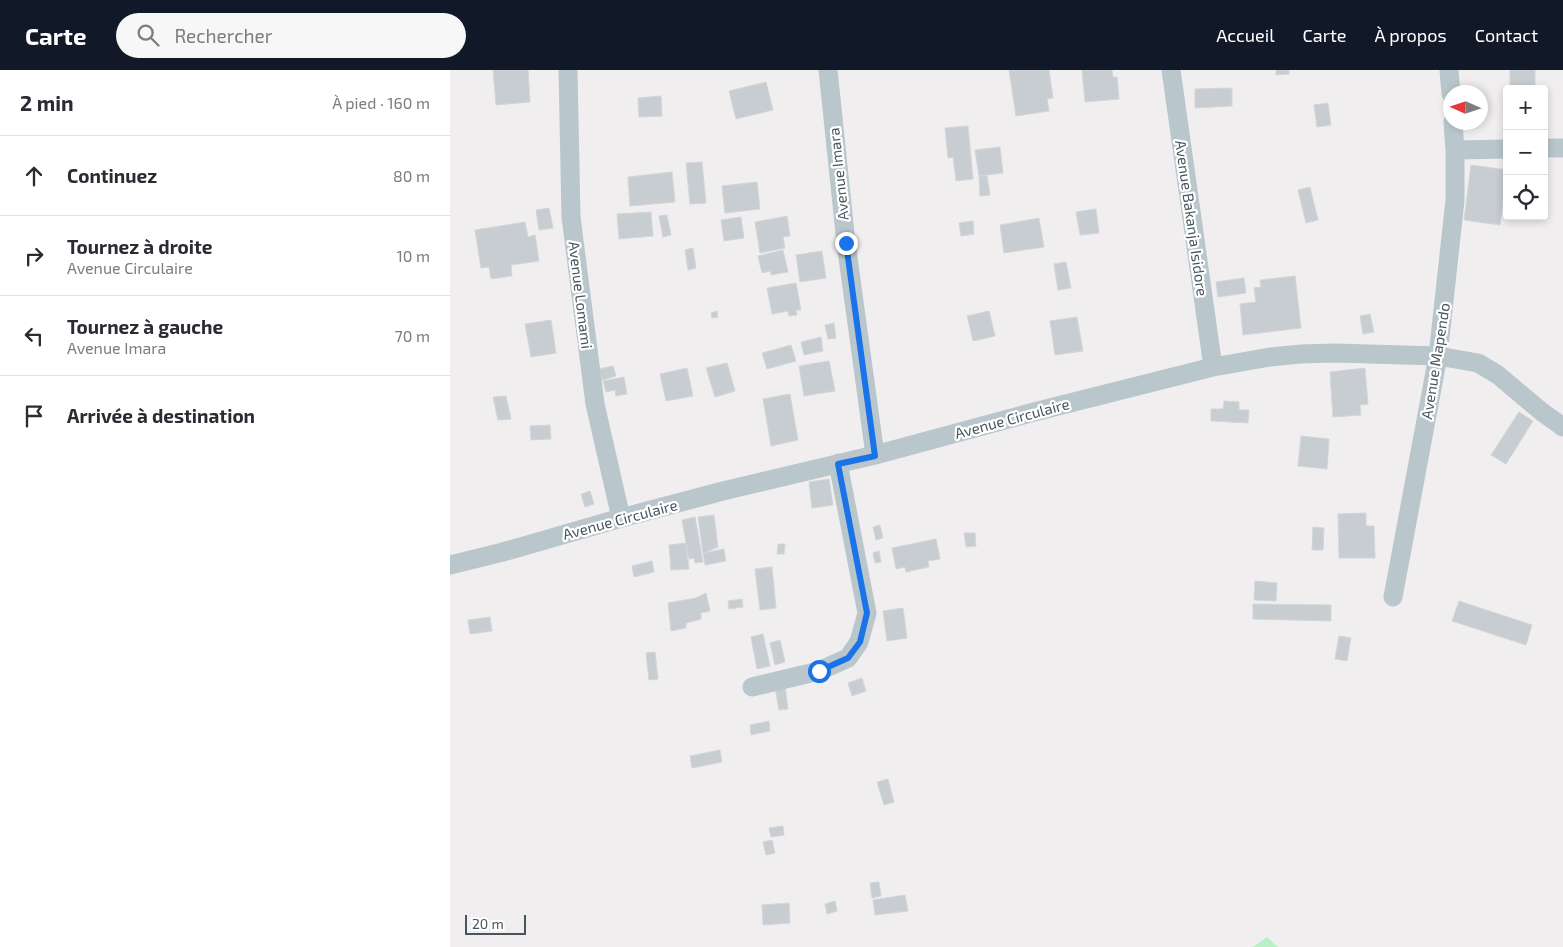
<!DOCTYPE html>
<html lang="fr">
<head>
<meta charset="utf-8">
<style>
	body { margin:0; font-family:"Exo 2",sans-serif; background:#f7f7f7; color:#2b2b33 }
	.controls { position:absolute; right:15px; top:15px; display:grid; overflow:hidden; border-radius:5px; box-shadow:0 2px 8px #0003 }
	.controls button { width:45px; height:45px; display:grid; place-items:center; padding:0; border:0; border-bottom:1px solid #e1e1e2; background:#fff; color:#2b2b33; font:25px sans-serif }
	.compass { position:absolute; left:993px; top:15px; width:45px; height:45px; border-radius:50%; background:#fff; box-shadow:0 2px 8px #0003; rotate:273deg }
	.scale { position:absolute; left:15px; bottom:12px; width:61px; box-sizing:border-box; padding-left:5px; border:2px solid #46565c; border-top:0; font-size:14px; line-height:18px; white-space:nowrap; color:#46565c; -webkit-text-stroke:4px #fff; paint-order:stroke }
	.stop { position:absolute; width:15px; height:15px; margin:-11px; border:4px solid #1a73e8; border-radius:50%; background:#fff }
	.stop.end { background:#1a73e8; border-color:#fff; box-shadow:0 1px 5px #0008 }
	.list { margin:0; padding:0; list-style:none }
	h2 { display:flex; justify-content:space-between; align-items:center; height:65px; margin:0; padding:0 20px; font-size:21px }
	h2 small { font-size:16px; font-weight:400; color:#7c7c81 }
	.list li { display:grid; grid-template-columns:32px 1fr auto; gap:15px; align-items:center; box-sizing:border-box; height:80px; padding:0 20px; border-top:1px solid #e1e1e2 }
	.list b { display:block; font-size:19px; white-space:nowrap }
	.list p { margin:0; font-size:16px; white-space:nowrap; color:#7c7c81 }
	.list em { font-size:16px; font-style:normal; color:#7c7c81 }
	.icon { flex:none; width:28px; height:28px; fill:none; stroke:currentColor; stroke-width:2; stroke-linecap:round; stroke-linejoin:round }
	.map { position:relative; flex:none; width:1113px; height:877px; overflow:hidden }
	header { display:flex; align-items:center; gap:30px; box-sizing:border-box; height:70px; padding:0 25px; background:#111827; color:#fff }
	header strong { font-size:24px }
	nav { display:flex; gap:28px; margin-inline-start:auto; font-size:18px }
	.search { width:350px; height:45px; background:#f7f7f7; display:flex; align-items:center; gap:12px; box-sizing:border-box; padding:0 18px; border-radius:28px; color:#7c7c81; font-size:19px }
	main { display:flex }
	aside { flex:1; background:#fff }
	.map>svg:first-child { display:block }
	.green { fill:#bcefc4 }
	.building { fill:#c8cdd1; stroke:#d2d6da }
	.lines { fill:none; stroke-linecap:round; stroke-linejoin:round }
	.street { stroke:#b9c6cc; stroke-width:19 }
	.route { stroke:#1a73e8; stroke-width:6 }
	.labels { text-anchor:middle; dominant-baseline:central; stroke-width:4.5; stroke-linejoin:round; paint-order:stroke }
	.street-label { font-size:15px; fill:#46565c; stroke:#fff }
</style>
</head>
<body>
<header>
<strong>Carte</strong>
<div class="search"><svg class="icon" aria-label="search" viewBox="0 0 24 24"><circle cx="10" cy="10" r="6"/><path d="M15 15l6 6"/></svg>Rechercher</div>
<nav><a>Accueil</a><a>Carte</a><a>À propos</a><a>Contact</a></nav>
</header>
<main>
<aside>
<h2>2 min<small>À pied · 160 m</small></h2>
<ul class="list">
<li><svg class="icon" aria-label="ahead" viewBox="0 0 24 24"><path d="M12 20V5M6 11l6-6 6 6"/></svg><div><b>Continuez</b></div><em>80 m</em></li>
<li><svg class="icon" aria-label="right" viewBox="0 0 24 24"><path d="M7 20v-9h11M14 6l5 5-5 5"/></svg><div><b>Tournez à droite</b><p>Avenue Circulaire</p></div><em>10 m</em></li>
<li><svg class="icon" aria-label="left" viewBox="0 0 24 24"><path d="M17 20v-9H6M10 6l-5 5 5 5"/></svg><div><b>Tournez à gauche</b><p>Avenue Imara</p></div><em>70 m</em></li>
<li><svg class="icon" aria-label="arrive" viewBox="0 0 24 24"><path d="M6 21V4h12l-3 4 3 4H6"/></svg><div><b>Arrivée à destination</b></div></li>
</ul>
</aside>
<div class="map">
<svg width="1113" height="877" viewBox="0 0 1113 877">
	<rect width="100%" height="100%" fill="#f1eeef"/>
	<!-- green -->
	<path class="green" d="M817,867l11,10h-25z"/>
	<!-- building -->
	<path class="building" d="M43,0h35l2,32 -34,3z
		M559,0h40l4,28 -6,1 2,12 -33,5z
		M632,0h30l1,7h4l2,22 -34,3z
		M826,0h13v4l-13,1z
		M1060,0h25v19h-25z
		M316,12l7,28 -37,9 -7,-28z
		M782,18v18l-37,2v-19z
		M211,26l1,20 -23,1 -1,-19z
		M878,33l3,22 -14,2 -3,-22z
		M518,56l5,53 -17,2 -3,-24 -5,1 -3,-30z
		M550,77l3,26 -24,3 -4,-26z
		M252,92l4,41 -16,1 -4,-41z
		M1021,95l36,5 -7,55 -36,-5z
		M222,102l3,30 -45,4 -2,-29z
		M529,106h8l3,19 -10,1z
		M307,112l3,27 -35,4 -3,-27z
		M860,117l8,33 -12,3 -8,-33z
		M99,138l4,20 -14,2 -3,-20z
		M646,139l3,24 -19,2 -4,-23z
		M201,142l2,24 -34,3 -2,-25z
		M217,145l4,20 -8,2 -4,-21z
		M337,146l3,20 -7,1 2,11 -25,5 -5,-31z
		M291,147l3,21 -20,3 -3,-21z
		M589,148l5,29 -40,6 -4,-28z
		M523,151l1,13 -13,2 -2,-13z
		M75,152l3,15 7,-2 4,26 -28,4 1,11 -21,3 -2,-12 -8,1 -6,-38z
		M243,178l3,20 -8,2 -3,-20z
		M333,180l5,22 -17,3 -1,-4 -8,2 -4,-17z
		M372,181l4,27 -26,4 -4,-27z
		M616,192l5,26 -13,2 -4,-26z
		M845,206l6,52 -58,7 -3,-31 16,-2 -2,-14 7,-1 -1,-7z
		M794,208l2,15 -28,4 -2,-15z
		M346,213l5,27h-5l1,5 -8,1 -1,-5 -16,3 -5,-26z
		M267,241l1,6 -6,1 -1,-5z
		M539,241l6,25 -22,5 -6,-25z
		M920,244l4,18 -11,2 -3,-18z
		M627,247l6,34 -28,4 -5,-34z
		M101,250l5,33 -25,4 -6,-33z
		M384,253l2,15 -8,1 -3,-14z
		M371,267l2,14 -19,4 -3,-13z
		M341,275l5,16 -29,8 -5,-16z
		M379,291l6,30 -31,5 -5,-30z
		M277,293l8,28 -20,6 -9,-29z
		M163,296l3,10 -14,4 -3,-11z
		M237,298l6,28 -27,5 -6,-27z
		M915,298l3,36 -8,1 1,10 -28,2 -3,-45z
		M174,307l3,17 -11,2 -1,-6 -9,2 -3,-11z
		M340,324l8,46 -27,6 -8,-47z
		M56,326l5,23 -13,1 -5,-23z
		M774,331l15,1v8h10l-1,13 -37,-2v-12h12z
		M1069,342l14,9 -27,43 -15,-9z
		M100,355l1,14 -20,1 -1,-14z
		M851,366l28,3 -2,30 -29,-3z
		M379,409l4,26 -21,3 -3,-26z
		M140,421l4,13 -9,3 -4,-13z
		M916,443v13h8l1,32h-36l-1,-44z
		M264,445l4,32 -15,6 -5,-36z
		M245,447l8,45 -8,1 -1,-5 -5,1 -7,-39z
		M430,455l3,13 -7,2 -3,-13z
		M863,457l11,1 -1,22h-11z
		M514,463h11l1,13 -10,1z
		M486,469l4,20 -12,2 1,6 -23,5 -1,-5 -9,2 -4,-21z
		M236,473l3,26 -18,1 -2,-25z
		M328,474h7l-1,10h-7z
		M274,479l2,12 -21,4 -2,-12z
		M429,481l2,11 -6,1 -2,-10z
		M202,491l2,11 -20,5 -2,-11z
		M322,497l4,41 -16,2 -5,-41z
		M805,511l22,2 -1,18 -22,-1z
		M256,523l4,18 -9,2v6l-15,4v5l-15,3 -3,-28 28,-5z
		M292,529l1,8 -14,2 -1,-8z
		M1009,531l73,24 -6,20 -74,-24z
		M803,534l78,1v16l-78,-2z
		M453,538l4,30 -20,3 -4,-30z
		M40,547l2,14 -22,3 -2,-14z
		M313,564l7,32 -13,3 -6,-32z
		M889,566l12,2 -4,23 -12,-2z
		M330,570l5,22 -10,3 -5,-22z
		M205,582l3,27 -9,1 -3,-27z
		M412,608l4,13 -14,5 -4,-13z
		M335,616l3,23 -9,1 -4,-23z
		M319,651l1,10 -19,4 -1,-10z
		M270,680l2,12 -30,6 -2,-12z
		M438,709l6,23 -10,3 -7,-23z
		M333,756l1,9 -13,2 -2,-9z
		M322,770l3,13 -9,2 -3,-13z
		M429,812l2,14 -9,2 -2,-15z
		M455,825l3,16 -33,4 -2,-15z
		M385,831l2,10 -10,3 -2,-10z
		M339,833l1,20 -27,2 -1,-20z"/>
	<g class="lines">
		<!-- street -->
		<path class="street" d="M118,0l3,147 24,187 26,114
			M378,0l18,173 29,212
			M721,0l42,297
			M999,0l2,24
			M1094,78h19
			M1005,80l52,-1
			M0,495l53,-13 118,-34 102,-27 152,-36 159,-43 179,-45 57,-10 31,-3 34,-1 103,3 40,7 20,12 44,37 21,15
			M943,527l45,-241 17,-156v-50l-2,-28
			M302,617l67,-16 29,-13 11,-16 8,-29 -29,-150"/>
	</g>
	<g class="lines">
		<!-- route -->
		<path class="route" d="M369,601l29,-13 12,-16 7,-29 -29,-149 37,-8 -29,-213"/>
	</g>
	<g class="labels">
		<!-- street labels -->
		<g class="street-label">
			<text transform="translate(388 104) rotate(-96)">Avenue Imara</text>
			<text transform="translate(742 148) rotate(82)">Avenue Bakanja Isidore</text>
			<text transform="translate(131 225) rotate(83)">Avenue Lomami</text>
			<text transform="translate(985 291) rotate(-81)">Avenue Mapendo</text>
			<text transform="translate(562 348) rotate(-15)">Avenue Circulaire</text>
			<text transform="translate(170 449) rotate(-15)">Avenue Circulaire</text>
		</g>
	</g>
</svg>
<div class="controls">
<button>+</button>
<button>−</button>
<button><svg class="icon" aria-label="locate" viewBox="0 0 24 24"><circle cx="12" cy="12" r="6"/><path d="M12 2v4M12 18v4M2 12h4M18 12h4"/></svg></button>
</div>
<svg class="compass" viewBox="-18 -18 36 36"><path d="M0-13l5 13h-10z" fill="#e53935"/><path d="M0 13l5-13h-10z" fill="#7c7c81"/></svg>
<div class="scale">20 m</div>
<div class="stop" style="left:369px;top:601px"></div>
<div class="stop end" style="left:396px;top:173px"></div>
</div>
</main>
</body>
</html>
